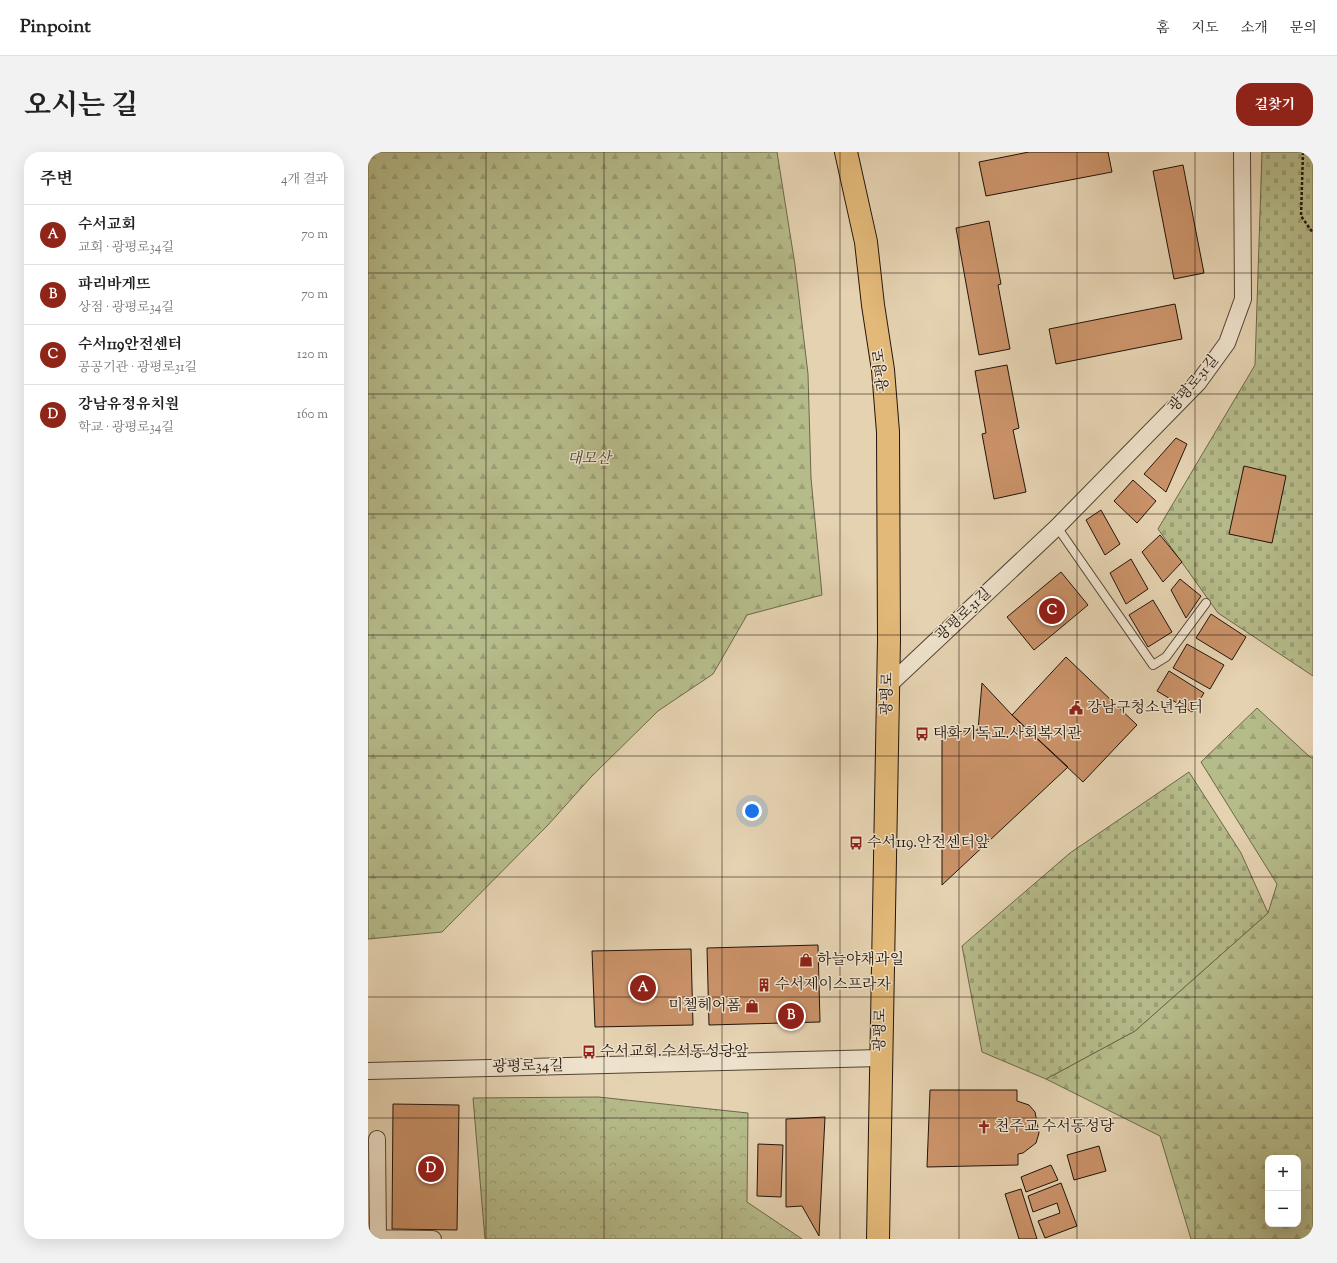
<!DOCTYPE html>
<html lang="ko">
<head>
<meta charset="utf-8">
<style>
	body { margin:0; font-family:"Sorts Mill Goudy","Noto Serif KR",serif; background:#f2f2f2; color:#222 }
	.controls { position:absolute; right:12px; bottom:12px; display:grid; overflow:hidden; border-radius:8px; box-shadow:0 4px 16px #0002 }
	.controls button { width:36px; height:36px; display:grid; place-items:center; padding:0; border:0; border-bottom:1px solid #e0e0e0; background:#fff; color:#222; font:20px sans-serif }
	.you { position:absolute; left:384px; top:659px; width:14px; height:14px; margin:-10px; border:3px solid #fff; border-radius:50%; background:#1a73e8; box-shadow:0 0 0 6px #1a73e833 }
	.badge { display:grid; place-items:center; width:26px; height:26px; border-radius:50%; background:#8f2418; color:#fff; font-size:13px; font-weight:700 }
	.pin { position:absolute; translate:-50% -50%; border:2px solid #fff; box-shadow:0 1px 4px #0006 }
	.list { margin:0; padding:0; list-style:none }
	h2 { display:flex; justify-content:space-between; align-items:center; height:52px; margin:0; padding:0 16px; font-size:17px }
	h2 small { font-size:13px; font-weight:400; color:#767676 }
	.list li { display:grid; grid-template-columns:26px 1fr auto; gap:12px; align-items:center; box-sizing:border-box; height:60px; padding:0 16px; border-top:1px solid #e0e0e0 }
	.list b { display:block; font-size:15px; white-space:nowrap }
	.list p { margin:0; font-size:13px; white-space:nowrap; color:#767676 }
	.list em { font-size:13px; font-style:normal; color:#767676 }
	.map { position:relative; flex:none; width:945px; height:1087px; overflow:hidden; border-radius:16px }
	header { display:flex; align-items:center; gap:24px; box-sizing:border-box; height:56px; padding:0 20px; background:#fff; border-bottom:1px solid #e0e0e0 }
	header strong { font-size:19px }
	nav { display:flex; gap:22px; margin-inline-start:auto; font-size:14px }
	.intro { display:flex; align-items:center; justify-content:space-between; box-sizing:border-box; height:96px; padding:0 24px }
	h1 { margin:0; font-size:28px }
	.button { padding:10px 18px; border-radius:16px; background:#8f2418; color:#fff; font-size:14px; font-weight:700 }
	main { display:flex; gap:24px; padding:0 24px }
	aside { flex:1; background:#fff; border-radius:16px; box-shadow:0 4px 16px #0002 }
	.map>svg:first-child { display:block }
	.forest { fill:url(#forest-firs); stroke:#6c684a; fill-rule:evenodd }
	.cemetery { fill:url(#cemetery-stones); stroke:#6c684a }
	.park { fill:url(#park-crowns); stroke:#6c684a }
	.building { fill:#ca9269; stroke:#23140b }
	.lines { fill:none; stroke-linecap:round; stroke-linejoin:round }
	.service-casing { stroke:#544434; stroke-width:10 }
	.minor-casing { stroke:#544434; stroke-width:18 }
	.primary-casing { stroke:#23140b; stroke-width:24 }
	.path { stroke:#23140b; stroke-width:2.5; stroke-dasharray:3 2; stroke-linecap:butt }
	.service { stroke:#eee2cc; stroke-width:8 }
	.minor { stroke:#eee2cc; stroke-width:16 }
	.primary { stroke:#e2b978; stroke-width:22 }
	.grid { fill:none; stroke:#23140b; stroke-width:1; stroke-opacity:0.55 }
	.labels { text-anchor:middle; dominant-baseline:central; stroke-width:3; stroke-linejoin:round; paint-order:stroke }
	.street-label { font-size:15px; fill:#23140b; stroke:#eee2cc }
	.park-label { font-size:15px; font-style:italic; fill:#4f4631; stroke:#eee2cc }
	.poi-label { font-size:15px; fill:#23140b; stroke:#eee2cc; text-anchor:start }
</style>
</head>
<body>
<header>
<strong>Pinpoint</strong>
<nav><a>홈</a><a>지도</a><a>소개</a><a>문의</a></nav>
</header>
<div class="intro"><h1>오시는 길</h1><a class="button">길찾기</a></div>
<main>
<aside>
<h2>주변<small>4개 결과</small></h2>
<ul class="list">
<li><span class="badge">A</span><div><b>수서교회</b><p>교회 · 광평로34길</p></div><em>70 m</em></li>
<li><span class="badge">B</span><div><b>파리바게뜨</b><p>상점 · 광평로34길</p></div><em>70 m</em></li>
<li><span class="badge">C</span><div><b>수서119안전센터</b><p>공공기관 · 광평로31길</p></div><em>120 m</em></li>
<li><span class="badge">D</span><div><b>강남유정유치원</b><p>학교 · 광평로34길</p></div><em>160 m</em></li>
</ul>
</aside>
<div class="map">
<svg width="945" height="1087" viewBox="0 0 945 1087">
	<defs>
		<pattern id="forest-firs" width="22" height="20" patternUnits="userSpaceOnUse"><rect width="22" height="20" fill="#b6bb8a"/><path d="M5 1l3.5 6h-7zM16 11l3.5 6h-7z" fill="#9ca076"/></pattern>
		<pattern id="cemetery-stones" width="16" height="16" patternUnits="userSpaceOnUse"><rect width="16" height="16" fill="#b6bb8a"/><path d="M2 7V4a2 2 0 0 1 4 0v3zM10 15v-3a2 2 0 0 1 4 0v3z" fill="#9ca076"/></pattern>
		<pattern id="park-crowns" width="20" height="18" patternUnits="userSpaceOnUse"><rect width="20" height="18" fill="#b6bb8a"/><path d="M2 6a3 3 0 1 1 6 0M12 15a3 3 0 1 1 6 0" fill="none" stroke="#9ca076"/></pattern>
	</defs>
	<rect width="100%" height="100%" fill="#e5d2b1"/>
	<filter id="stains"><feTurbulence type="fractalNoise" baseFrequency=".005" numOctaves="4"/><feColorMatrix values="0 0 0 0 .2 0 0 0 0 .09 0 0 0 0 .02 0 0 0 .5 -.17"/></filter>
	<radialGradient id="worn" r=".72"><stop offset=".6" stop-color="#630" stop-opacity="0"/><stop offset="1" stop-color="#630" stop-opacity=".3"/></radialGradient>
	<!-- forest -->
	<path class="forest" d="M0,0h409l18,113 13,109 3,104 11,117 -75,20 -34,59 -55,37 -67,66 -43,48 -106,107 -74,7z
		M889,556l54,50 2,-1v482h-122l-31,-103 -114,-57 89,-48 133,-118 9,-29 -76,-122zM900,1006h30v66h-30z"/>
	<!-- cemetery -->
	<path class="cemetery" d="M894,0h51v524l-95,-63 -60,-84 97,-164z
		M821,620l52,81 27,60 -133,118 -89,48 -64,-27 -20,-106 108,-93z"/>
	<!-- park -->
	<path class="park" d="M230,945l150,16 -1,89 55,37h-317l-12,-141z"/>
	<!-- building -->
	<path class="building" d="M661,0h79l4,20 -126,24 -7,-34z
		M815,13l21,108 -30,6 -21,-108z
		M621,69l12,63 -3,1 12,64 -31,6 -23,-127z
		M807,152l7,35 -126,25 -7,-35z
		M639,213l12,63 -6,2 13,62 -32,7 -12,-65 4,-1 -11,-62z
		M808,286l11,6 -21,48 -22,-18z
		M876,314l42,10 -14,67 -43,-9z
		M765,328l23,21 -19,22 -23,-22z
		M733,358l19,34 -15,11 -19,-35z
		M792,383l22,27 -19,20 -21,-30z
		M763,407l17,30 -22,15 -16,-31z
		M693,420l27,33 -54,45 -27,-33z
		M812,427l21,17 -15,22 -15,-28z
		M785,448l19,32 -24,15 -19,-32z
		M843,462l35,23 -14,23 -36,-22z
		M819,492l37,21 -14,24 -37,-21z
		M698,505l71,68 -54,57 -71,-67z
		M801,519l35,22 -12,19 -35,-21z
		M614,531l30,32 56,52 -126,118v-152l36,-3z
		M450,793l2,77 -111,3 -2,-77z
		M323,797l2,76 -98,2 -3,-76z
		M562,938h87v11l12,4 6,7 4,21 -3,10 -13,10 -5,1v11l-91,2z
		M25,952l66,1 -2,125 -65,-1z
		M457,965l-6,119 -17,-30 -16,1v-88z
		M390,992l25,1 -2,52 -24,-1z
		M731,994l7,25 -32,9 -7,-25z
		M683,1013l7,15 -32,12 -5,-15z
		M693,1031l16,43 -32,12 -7,-17 22,-8 -3,-10 -24,9 -5,-16z
		M653,1037l16,50h-18l-14,-45z"/>
	<g class="lines">
		<!-- service casing -->
		<g class="service-casing">
			<path id="service" d="M689,375l96,138 13,-8 40,-54"/>
		</g>
		<!-- minor casing -->
		<g class="minor-casing">
			<path id="minor" d="M520,534l169,-159 141,-144 29,-40 16,-44 -1,-147
				M0,919l512,-13
				M9,987l1,100
				M0,1086l65,1"/>
		</g>
		<!-- primary casing -->
		<g class="primary-casing">
			<path id="primary" d="M478,0l20,90 7,63 10,65 5,62 1,208 -11,599"/>
		</g>
		<!-- path -->
		<path class="path" d="M935,0l-2,64 12,17"/>
		<!-- service -->
		<use href="#service" class="service"/>
		<!-- minor -->
		<use href="#minor" class="minor"/>
		<!-- primary -->
		<use href="#primary" class="primary"/>
	</g>
	<!-- grid -->
	<path class="grid" d="M118,0v1087M236,0v1087M354,0v1087M472,0v1087M591,0v1087M709,0v1087M827,0v1087M0,121h945M0,242h945M0,362h945M0,483h945M0,604h945M0,725h945M0,845h945M0,966h945"/>
	<!-- icons -->
	<defs>
		<g id="civic-bare" transform="scale(1.08)"><path d="M-.6-6.5H3V-4.5H.6V-3L4-1V1h2V6H-6V1h2V-1L-.6-3ZM-1.2 2.5V6h2.4V2.5Z" fill="#8f2418" stroke="#eee2cc" stroke-width="2.5" paint-order="stroke"/></g>
		<g id="bus-bare" transform="scale(1.08)"><path d="M-5-6H5V4H4V6H2V4H-2V6H-4V4H-5ZM-3.5-4V0h7V-4ZM-3.5 1.2v1.5H-2V1.2ZM2 1.2v1.5H3.5V1.2Z" fill="#8f2418" stroke="#eee2cc" stroke-width="2.5" paint-order="stroke"/></g>
		<g id="shop-bare" transform="scale(1.08)"><path d="M-5-2.5h2.3a2.7 3.5 0 0 1 5.4 0H5L5.5 6h-11ZM-1.5-2.5h3a1.5 2.3 0 0 0-3 0Z" fill="#8f2418" stroke="#eee2cc" stroke-width="2.5" paint-order="stroke"/></g>
		<g id="building-bare" transform="scale(1.08)"><path d="M-4-6H4V6H1V3H-1V6H-4ZM-2.5-4.3h1.7v1.8h-1.7ZM.8-4.3h1.7v1.8H.8ZM-2.5-1h1.7V.8h-1.7ZM.8-1h1.7V.8H.8Z" fill="#8f2418" stroke="#eee2cc" stroke-width="2.5" paint-order="stroke"/></g>
		<g id="church-bare" transform="scale(1.08)"><path d="M-1.2-6h2.4v3.5h3.3v2.4h-3.3V6h-2.4V-.1h-3.3v-2.4h3.3Z" fill="#8f2418" stroke="#eee2cc" stroke-width="2.5" paint-order="stroke"/></g>
	</defs>
	<g fill-rule="evenodd">
		<use href="#civic-bare" x="708" y="556"/>
		<use href="#bus-bare" x="554" y="582"/>
		<use href="#bus-bare" x="488" y="691"/>
		<use href="#shop-bare" x="438" y="808"/>
		<use href="#building-bare" x="396" y="833"/>
		<use href="#shop-bare" x="384" y="854"/>
		<use href="#bus-bare" x="221" y="900"/>
		<use href="#church-bare" x="616" y="975"/>
	</g>
	<g class="labels">
		<!-- street labels -->
		<g class="street-label">
			<text transform="translate(514 218) rotate(-97)">광평로</text>
			<text transform="translate(826 232) rotate(-50)">광평로31길</text>
			<text transform="translate(596 463) rotate(-43)">광평로31길</text>
			<text transform="translate(520 542) rotate(-89)">광평로</text>
			<text transform="translate(513 878) rotate(-89)">광평로</text>
			<text transform="translate(160 915) rotate(-1)">광평로34길</text>
		</g>
		<!-- park labels -->
		<g class="park-label">
			<text x="221" y="307">대모산</text>
		</g>
		<!-- poi labels -->
		<g class="poi-label">
			<text x="719" y="556">강남구청소년쉼터</text>
			<text x="565" y="582">태화기독교.사회복지관</text>
			<text x="499" y="691">수서119.안전센터앞</text>
			<text x="449" y="808">하늘야채과일</text>
			<text x="407" y="833">수서제이스프라자</text>
			<text x="373" y="854" text-anchor="end">미첼헤어폼</text>
			<text x="232" y="900">수서교회.수서동성당앞</text>
			<text x="627" y="975">천주교 수서동성당</text>
		</g>
	</g>
	<rect width="100%" height="100%" filter="url(#stains)"/>
	<rect width="100%" height="100%" fill="url(#worn)"/>
</svg>
<div class="controls">
<button>+</button>
<button>−</button>
</div>
<div class="you"></div>
<div class="pin badge" style="left:275px;top:836px">A</div>
<div class="pin badge" style="left:423px;top:864px">B</div>
<div class="pin badge" style="left:684px;top:459px">C</div>
<div class="pin badge" style="left:63px;top:1017px">D</div>
</div>
</main>
</body>
</html>
